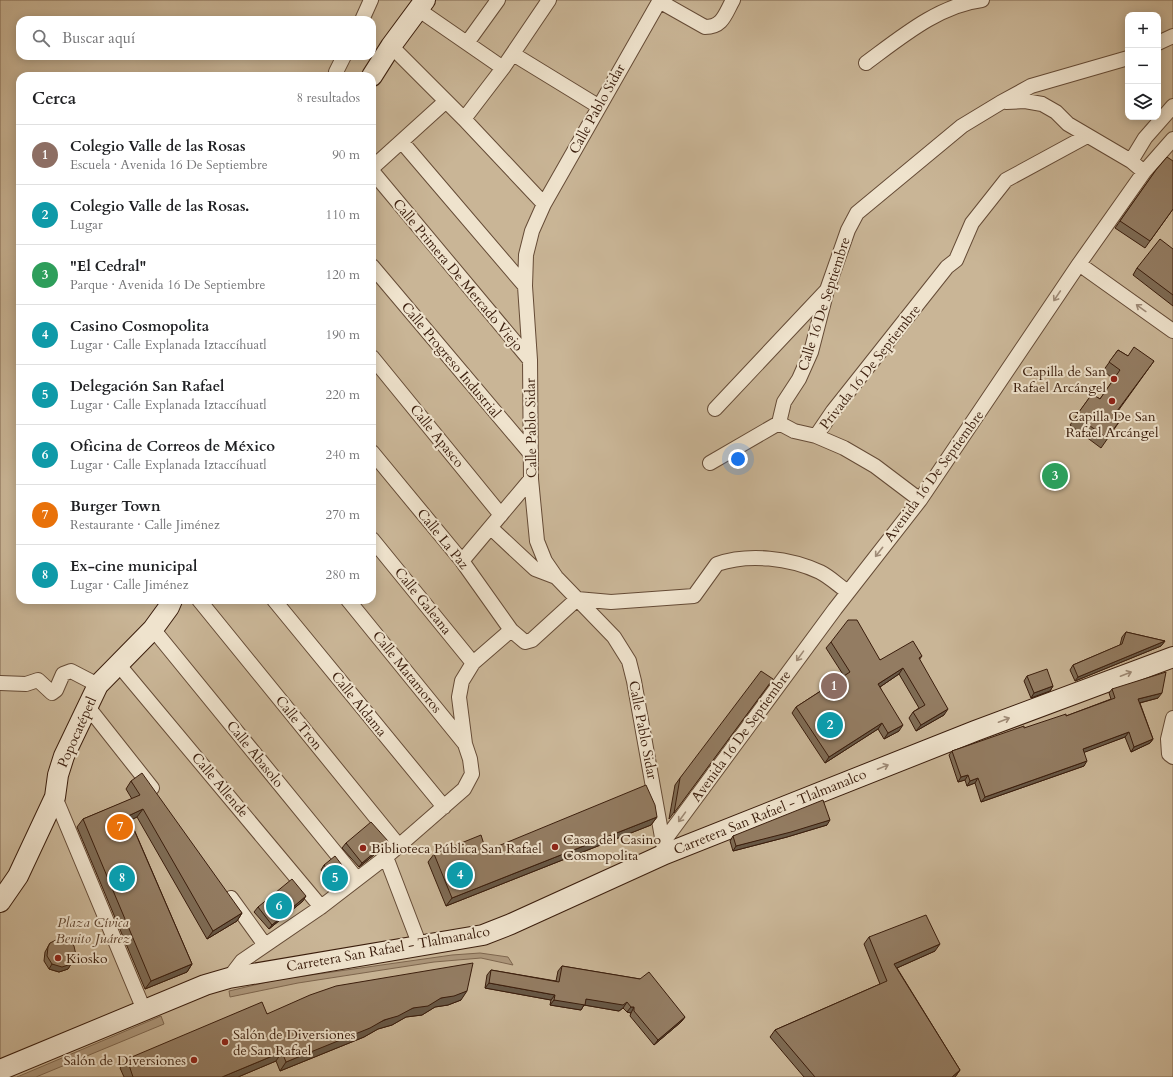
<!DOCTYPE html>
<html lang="es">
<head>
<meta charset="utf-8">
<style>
	body { margin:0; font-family:Cardo,serif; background:#f6f6f6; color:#202124 }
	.controls { position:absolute; right:12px; top:12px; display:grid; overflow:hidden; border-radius:8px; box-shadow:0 2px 10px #0003 }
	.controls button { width:36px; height:36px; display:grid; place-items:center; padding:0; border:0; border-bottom:1px solid #e0e0e0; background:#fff; color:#202124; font:20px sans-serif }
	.you { position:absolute; left:738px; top:459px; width:14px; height:14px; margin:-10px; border:3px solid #fff; border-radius:50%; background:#1a73e8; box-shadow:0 0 0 6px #1a73e833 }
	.badge { display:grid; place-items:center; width:26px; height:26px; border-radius:50%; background:#8f2418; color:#fff; font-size:13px; font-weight:700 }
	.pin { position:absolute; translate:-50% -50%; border:2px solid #fff; box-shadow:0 1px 4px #0006 }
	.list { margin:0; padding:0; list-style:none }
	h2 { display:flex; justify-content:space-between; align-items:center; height:52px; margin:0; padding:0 16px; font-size:17px }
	h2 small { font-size:13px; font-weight:400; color:#757577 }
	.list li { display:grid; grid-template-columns:26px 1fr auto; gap:12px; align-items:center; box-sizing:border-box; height:60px; padding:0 16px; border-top:1px solid #e0e0e0 }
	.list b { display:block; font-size:15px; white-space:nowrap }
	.list p { margin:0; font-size:13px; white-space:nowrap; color:#757577 }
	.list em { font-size:13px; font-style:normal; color:#757577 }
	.icon { flex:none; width:22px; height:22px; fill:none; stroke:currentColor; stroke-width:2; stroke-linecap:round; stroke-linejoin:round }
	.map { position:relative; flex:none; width:1173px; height:1077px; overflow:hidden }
	.search { position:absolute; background:#fff; box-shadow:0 2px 10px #0003; left:16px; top:16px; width:360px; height:44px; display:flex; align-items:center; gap:10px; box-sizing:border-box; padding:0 14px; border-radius:12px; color:#757577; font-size:15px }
	.panel { position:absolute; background:#fff; box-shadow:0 2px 10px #0003; left:16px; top:72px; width:360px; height:532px; border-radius:12px }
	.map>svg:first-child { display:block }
	.green { fill:#c9b596; stroke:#826951; fill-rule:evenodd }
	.water { fill:#ac967a; stroke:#7e664e }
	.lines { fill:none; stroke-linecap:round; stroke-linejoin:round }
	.street-casing { stroke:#654b36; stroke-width:16 }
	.secondary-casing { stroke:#3a1d0c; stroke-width:22 }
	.street { stroke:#efe3cd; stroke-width:14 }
	.secondary { stroke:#efe3cd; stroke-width:20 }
	.wall { fill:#7e6b54; stroke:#3a1d0c }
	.shaded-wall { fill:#675745; stroke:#3a1d0c }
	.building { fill:#937c62; stroke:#3a1d0c }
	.oneway { stroke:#9e8a76 }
	.poi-dot { fill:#8f2418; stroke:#efe3cd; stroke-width:1.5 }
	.labels { text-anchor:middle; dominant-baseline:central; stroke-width:4; stroke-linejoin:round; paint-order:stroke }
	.street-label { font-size:14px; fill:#3a1d0c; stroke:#efe3cd }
	.poi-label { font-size:14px; fill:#3a1d0c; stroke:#efe3cd; text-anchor:start }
	.park-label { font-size:14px; font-style:italic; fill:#5e432e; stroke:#efe3cd }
</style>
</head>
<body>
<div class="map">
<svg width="1173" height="1077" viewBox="0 0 1173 1077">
	<rect width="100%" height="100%" fill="#e6d4b2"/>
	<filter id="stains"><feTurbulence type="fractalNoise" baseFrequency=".005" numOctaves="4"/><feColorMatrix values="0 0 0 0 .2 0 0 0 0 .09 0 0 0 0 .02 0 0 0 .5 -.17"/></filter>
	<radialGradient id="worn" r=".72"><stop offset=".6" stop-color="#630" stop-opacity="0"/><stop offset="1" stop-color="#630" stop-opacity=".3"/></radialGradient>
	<!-- green -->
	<path class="green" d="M0,0h1173v1077h-1173zM1128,15h30v102h-30zM20,20h352v36h-352zM20,76h352v524h-352z"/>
	<!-- water -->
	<path class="water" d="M480,953l28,4 5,8 -32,-7 -47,4 -136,21 -68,14 -1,-6 47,-11 176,-25z
		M161,1016l3,8 -128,53h-19z"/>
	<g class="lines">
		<!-- street casing -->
		<g class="street-casing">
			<path id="street" d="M660,0l-116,204 -12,27 -6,24 -1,31 5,74 1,119 6,62 8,20 11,16 58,60 15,24 5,20 31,173
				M659,1l46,26c18,0 20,-13 28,-27
				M419,10l84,58
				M362,20l9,-20
				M467,43l31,-43
				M1158,43l15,-7
				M391,46l73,73 80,85
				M513,54l85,52
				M866,63c34,-25 73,-58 116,-63
				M336,72l8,-16
				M1006,102l19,-1 17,3 14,8 12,12 63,37
				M464,119l39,-51 46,-68
				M402,142l123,144
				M372,168l74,-67
				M372,171l158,189
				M1144,172l29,-33
				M1079,264l94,67
				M372,266l158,187
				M372,357l129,158
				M715,409l111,-118
				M779,423l5,-21 15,-23 12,-27 16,-62 21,-60 9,-17 105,-87 38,-23 31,-17 97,-28
				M779,423l15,8 22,5 28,12 31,18 45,34
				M816,436l17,-25 114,-144 9,-7 16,-37 34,-43 81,-44
				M372,452l90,109 49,69 14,12 7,-2 45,-41 34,3 83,-6 23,-32c32,-11 73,-6 103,8 10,5 19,14 28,20
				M710,463l69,-40
				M491,528l44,41 21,8
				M372,539l101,124
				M462,561l69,-82
				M199,600l200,246
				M274,600l170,207
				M348,600l117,144
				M153,629l204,250
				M118,664l203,243
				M0,683l26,1 12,-4 14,13 4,-3 7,-16 8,-3 27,14
				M88,707l64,81
				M1173,718l-5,21 1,15 4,3
				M55,797l89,213
				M664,841l171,-232 85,-109 159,-236 65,-92 -13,-11 14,-23 28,-32
				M386,857l34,89
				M231,898l34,47
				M229,978l13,-17 79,-54 65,-50 78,-68 8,-15 -2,-15 -5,-15 -6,-47 3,-16 11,-18 38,-33"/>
		</g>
		<!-- secondary casing -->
		<g class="secondary-casing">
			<path id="secondary" d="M372,76l19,-30 34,-46
				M0,902l18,-26 37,-79 3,-22 6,-19 34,-71 55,-56 16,-22 3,-7
				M0,1070l205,-85 24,-7 254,-43 28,-11 154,-70 310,-123 198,-74"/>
		</g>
		<!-- street -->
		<use href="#street" class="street"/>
		<!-- secondary -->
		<use href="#secondary" class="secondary"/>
	</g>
	<!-- wall -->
	<path class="wall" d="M1156,170l17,39 -28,39 -30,-20z
		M1173,249v57l-40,-31 4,-7z
		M1118,350l10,6 26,5 -36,50 6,4 -23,33 -31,-23 22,-31 8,5 14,-20 -11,-8z
		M1126,632l39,9 -4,5 -86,35 -5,-11 3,-5 47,-20 2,-8z
		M831,642l49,18 42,-4 -3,4 25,55 -28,16 -7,-13 4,-6 6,-4 -20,-34 -19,13 19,44 -15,8 -6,-10 -53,34 -33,-50 4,-6 48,-31 -18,-28z
		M1027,676l26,10 -3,5 -19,7 -7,-17z
		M773,679l-104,140 6,-34 5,-7z
		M1112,689l46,9 -18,5 13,36 -3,4 -19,9 -6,-15 -41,15v14l-103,36 -6,-19 -8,3 -2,-6 -7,2 -9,-27 3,-4 114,-35 45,-17 -2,-6z
		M131,781l111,132 -5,8 -30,18 -70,-122 -7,3 62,144 -5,8 -42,17 -68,-162 6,-8 49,-20 -6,-10z
		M657,817l-6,8 -205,81 -18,-44 6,-8 52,-3z
		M827,825l-40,12 -54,14 -3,-10 3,-5z
		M346,843l39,3 -26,21 -17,-19z
		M324,865l24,8 -3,5 -11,8 -13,-16z
		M303,901l-34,28 -15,-17 4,-5z
		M869,937l66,14 -38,17 63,102 -5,7h-151l-34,-40 5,-7 105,-46 -16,-40z
		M50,943l21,21 -3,5 -9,3 -10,-3 -5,-8 1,-9z
		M562,966l78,13 45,38 -4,5 -27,23 -24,-29 1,-3 -4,-1 -4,-4 -4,3 -35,-6 -3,5 -31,-5 1,-5 -66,-12 2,-13 4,-5 65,11 2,-10z
		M461,1000l-13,5 -13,2 -13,8 -16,2 -14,8 -14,4 -14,8 -84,34 -4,-10 -38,16h-114l-4,-9 7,-9 140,-45z"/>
	<!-- shaded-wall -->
	<path class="shaded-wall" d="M1165,641l-4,5 -86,35 3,-4z
		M903,668l-4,6 -25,17 4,-7z
		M1053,686l-3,5 -19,7 3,-5z
		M1162,693l-4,5 -23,6 3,-5z
		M948,709l-4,6 -28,16 5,-6z
		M882,723l-4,6 -53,34 4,-6z
		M903,725l-4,6 -15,8 4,-6z
		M1129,732l-4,5 -45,17 3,-5z
		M1153,739l-3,4 -19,9 3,-5z
		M1087,761l-3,5 -103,36 4,-5z
		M968,775l-3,5 -7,2 3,-5z
		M978,778l-3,5 -8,3 3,-5z
		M143,809l-6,8 -14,7 5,-8z
		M657,817l-6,8 -205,81 6,-8z
		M830,820l-3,5 -40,12 -54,14 3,-5z
		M388,841l-3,5 -26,21 3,-4z
		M348,873l-3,5 -11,8 3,-4z
		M306,896l-3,5 -34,28 3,-4z
		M242,913l-5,8 -30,18 6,-8z
		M940,944l-5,7 -45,20 4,-7z
		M52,964h19l-3,5 -9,3 -10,-3z
		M192,964l-5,8 -42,17 6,-8z
		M489,983l66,12 -4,5 -66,-12z
		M467,991l-6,9 -13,5 -13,2 -13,8 -16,2 -14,8 -14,4 -14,8 -84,34 6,-9 127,-54 28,-10z
		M586,999l41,3 -4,6 -4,3 -35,-6 -3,5 -31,-5 4,-5z
		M631,1007h3l-3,6 -4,-1z
		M685,1017l-4,5 -27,23 4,-5z
		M282,1052l-6,9 -38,16h-16z
		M960,1070l-5,7h-3z"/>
	<!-- building -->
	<path class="building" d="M1167,157l6,4v48l-23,32 -30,-20 36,-51z
		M1160,239l13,10v46l-36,-27z
		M1134,347l20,14 -37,50 7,4 -17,23 -31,-22 16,-22 8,5 20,-29 -11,-8 9,-12 10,6z
		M848,620h9l23,40 33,-19 9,15 -3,2 29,51 -27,16 -8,-13 12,-7 -22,-37 -25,16 25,41 -15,8 -6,-10 -53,34 -33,-50 54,-35 -19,-30z
		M1126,632l39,9 -87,36 -5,-12 49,-21z
		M1047,669l6,17 -19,7 -7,-17z
		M761,671l12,8 -99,134 6,-35z
		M1166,672l-4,21 -24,6 15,40 -19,8 -5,-15 -46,17 4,12 -102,36 -7,-19 -8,3 -2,-6 -7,2 -9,-26 72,-25v2l42,-14v2l49,-18 -3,-9z
		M142,773l100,140 -29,18 -70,-122 -15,7 64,148 -41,17 -68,-162 57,-24 -9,-14z
		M646,785l9,20 2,12 -205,81 -18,-44 47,-19 5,16z
		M823,800l7,20 -39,12 -55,14 -3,-10z
		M371,822l17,19 -26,22 -16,-20z
		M335,856l13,17 -11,9 -13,-17z
		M292,879l14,17 -34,29 -14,-18z
		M926,915l14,29 -46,20 66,106 -8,7h-137l-40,-47 112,-49 -18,-44z
		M58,939l13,3 3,4 2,9 -5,9 -9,3 -10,-3 -5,-8 1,-9 2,-4z
		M473,963l-6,28 -13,5 -13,2 -13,8 -15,2 -15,8 -14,4 -14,8 -84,34 -4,-10 -60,25h-89l-6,-18 135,-57 5,12 43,-19 26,-9z
		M562,966l78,13 9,-7 36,45 -27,23 -24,-29v-4h-3l-4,-5 -4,3 -37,-6 -1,6 -31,-5 1,-5 -66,-12 2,-13 68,12z"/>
	<!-- one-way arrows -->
	<defs><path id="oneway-shaft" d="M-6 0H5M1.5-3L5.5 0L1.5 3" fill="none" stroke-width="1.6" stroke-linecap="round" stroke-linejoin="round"/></defs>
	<g class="oneway">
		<use href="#oneway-shaft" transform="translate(1057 296) rotate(124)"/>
		<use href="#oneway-shaft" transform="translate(1141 308) rotate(-144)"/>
		<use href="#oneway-shaft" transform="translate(879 552) rotate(128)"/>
		<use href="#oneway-shaft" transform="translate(800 656) rotate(126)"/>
		<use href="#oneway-shaft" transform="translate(1126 674) rotate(-21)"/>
		<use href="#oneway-shaft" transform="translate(1004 720) rotate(-21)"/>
		<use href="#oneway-shaft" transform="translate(883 767) rotate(-22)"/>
		<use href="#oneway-shaft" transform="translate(682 817) rotate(126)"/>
	</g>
	<!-- markers -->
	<g class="poi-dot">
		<circle cx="1114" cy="379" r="4"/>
		<circle cx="1112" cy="401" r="4"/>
		<circle cx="555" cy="847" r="4"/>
		<circle cx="363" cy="848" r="4"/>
		<circle cx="58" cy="958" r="4"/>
		<circle cx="225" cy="1042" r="4"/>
		<circle cx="194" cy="1060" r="4"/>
	</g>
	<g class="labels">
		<!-- street labels -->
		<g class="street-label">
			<text transform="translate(597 109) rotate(-61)">Calle Pablo Sidar</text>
			<text transform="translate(458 275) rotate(50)">Calle Primera De Mercado Viejo</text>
			<text transform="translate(824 304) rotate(-72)">Calle 16 De Septiembre</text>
			<text transform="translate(451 360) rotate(50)">Calle Progreso Industrial</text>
			<text transform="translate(870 367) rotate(-52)">Privada 16 De Septiembre</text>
			<text transform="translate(531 428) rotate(-91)">Calle Pablo Sidar</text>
			<text transform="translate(437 436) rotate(51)">Calle Apasco</text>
			<text transform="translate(934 476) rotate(-54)">Avenida 16 De Septiembre</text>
			<text transform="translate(443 539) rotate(51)">Calle La Paz</text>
			<text transform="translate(423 601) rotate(51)">Calle Galeana</text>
			<text transform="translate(407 672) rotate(51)">Calle Matamoros</text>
			<text transform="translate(359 704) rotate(51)">Calle Aldama</text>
			<text transform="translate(299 723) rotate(51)">Calle Tron</text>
			<text transform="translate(643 730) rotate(79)">Calle Pablo Sidar</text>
			<text transform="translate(77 732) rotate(-66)">Popocatépetl</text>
			<text transform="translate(741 736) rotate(-54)">Avenida 16 De Septiembre</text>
			<text transform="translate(255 754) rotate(51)">Calle Abasolo</text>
			<text transform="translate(220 785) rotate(50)">Calle Allende</text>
			<text transform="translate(770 812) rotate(-22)">Carretera San Rafael - Tlalmanalco</text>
			<text transform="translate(388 949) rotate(-10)">Carretera San Rafael - Tlalmanalco</text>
		</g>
		<!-- poi labels -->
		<g class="poi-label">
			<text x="1106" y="371" text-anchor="end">Capilla de San<tspan x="1106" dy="16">Rafael Arcángel</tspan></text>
			<text x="1112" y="416" text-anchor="middle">Capilla De San<tspan x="1112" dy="16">Rafael Arcángel</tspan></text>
			<text x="563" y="839">Casas del Casino<tspan x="563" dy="16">Cosmopolita</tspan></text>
			<text x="371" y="848">Biblioteca Pública San Rafael</text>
			<text x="66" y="958">Kiosko</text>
			<text x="233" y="1034">Salón de Diversiones<tspan x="233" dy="16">de San Rafael</tspan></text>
			<text x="186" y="1060" text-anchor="end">Salón de Diversiones</text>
		</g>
		<!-- park labels -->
		<g class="park-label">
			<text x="93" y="922">Plaza Cívica<tspan x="93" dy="16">Benito Juárez</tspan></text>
		</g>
	</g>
	<rect width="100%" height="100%" filter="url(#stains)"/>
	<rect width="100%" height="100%" fill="url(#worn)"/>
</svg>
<div class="controls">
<button>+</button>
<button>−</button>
<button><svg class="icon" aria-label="layers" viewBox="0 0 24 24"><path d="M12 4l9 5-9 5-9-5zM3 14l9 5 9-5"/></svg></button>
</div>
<div class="you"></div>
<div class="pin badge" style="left:834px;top:686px;background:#8d6e63">1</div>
<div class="pin badge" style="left:830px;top:725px;background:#0f9aa8">2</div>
<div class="pin badge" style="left:1055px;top:476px;background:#2e9e5b">3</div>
<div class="pin badge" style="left:460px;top:875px;background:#0f9aa8">4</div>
<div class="pin badge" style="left:335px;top:878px;background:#0f9aa8">5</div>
<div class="pin badge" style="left:279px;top:906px;background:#0f9aa8">6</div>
<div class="pin badge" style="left:120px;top:827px;background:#e8710a">7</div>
<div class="pin badge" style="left:122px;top:878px;background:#0f9aa8">8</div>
<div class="search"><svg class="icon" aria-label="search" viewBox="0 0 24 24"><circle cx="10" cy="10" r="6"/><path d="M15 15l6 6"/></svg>Buscar aquí</div>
<section class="panel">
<h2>Cerca<small>8 resultados</small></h2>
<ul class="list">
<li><span class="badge" style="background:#8d6e63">1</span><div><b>Colegio Valle de las Rosas</b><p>Escuela · Avenida 16 De Septiembre</p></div><em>90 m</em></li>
<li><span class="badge" style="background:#0f9aa8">2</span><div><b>Colegio Valle de las Rosas.</b><p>Lugar</p></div><em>110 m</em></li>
<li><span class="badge" style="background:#2e9e5b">3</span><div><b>&quot;El Cedral&quot;</b><p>Parque · Avenida 16 De Septiembre</p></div><em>120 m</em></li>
<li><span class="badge" style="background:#0f9aa8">4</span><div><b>Casino Cosmopolita</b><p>Lugar · Calle Explanada Iztaccíhuatl</p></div><em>190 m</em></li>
<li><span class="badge" style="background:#0f9aa8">5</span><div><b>Delegación San Rafael</b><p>Lugar · Calle Explanada Iztaccíhuatl</p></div><em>220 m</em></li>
<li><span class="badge" style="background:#0f9aa8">6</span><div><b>Oficina de Correos de México</b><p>Lugar · Calle Explanada Iztaccíhuatl</p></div><em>240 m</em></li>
<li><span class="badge" style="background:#e8710a">7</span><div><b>Burger Town</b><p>Restaurante · Calle Jiménez</p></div><em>270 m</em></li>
<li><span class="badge" style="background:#0f9aa8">8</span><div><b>Ex-cine municipal</b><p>Lugar · Calle Jiménez</p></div><em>280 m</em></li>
</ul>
</section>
</div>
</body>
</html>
